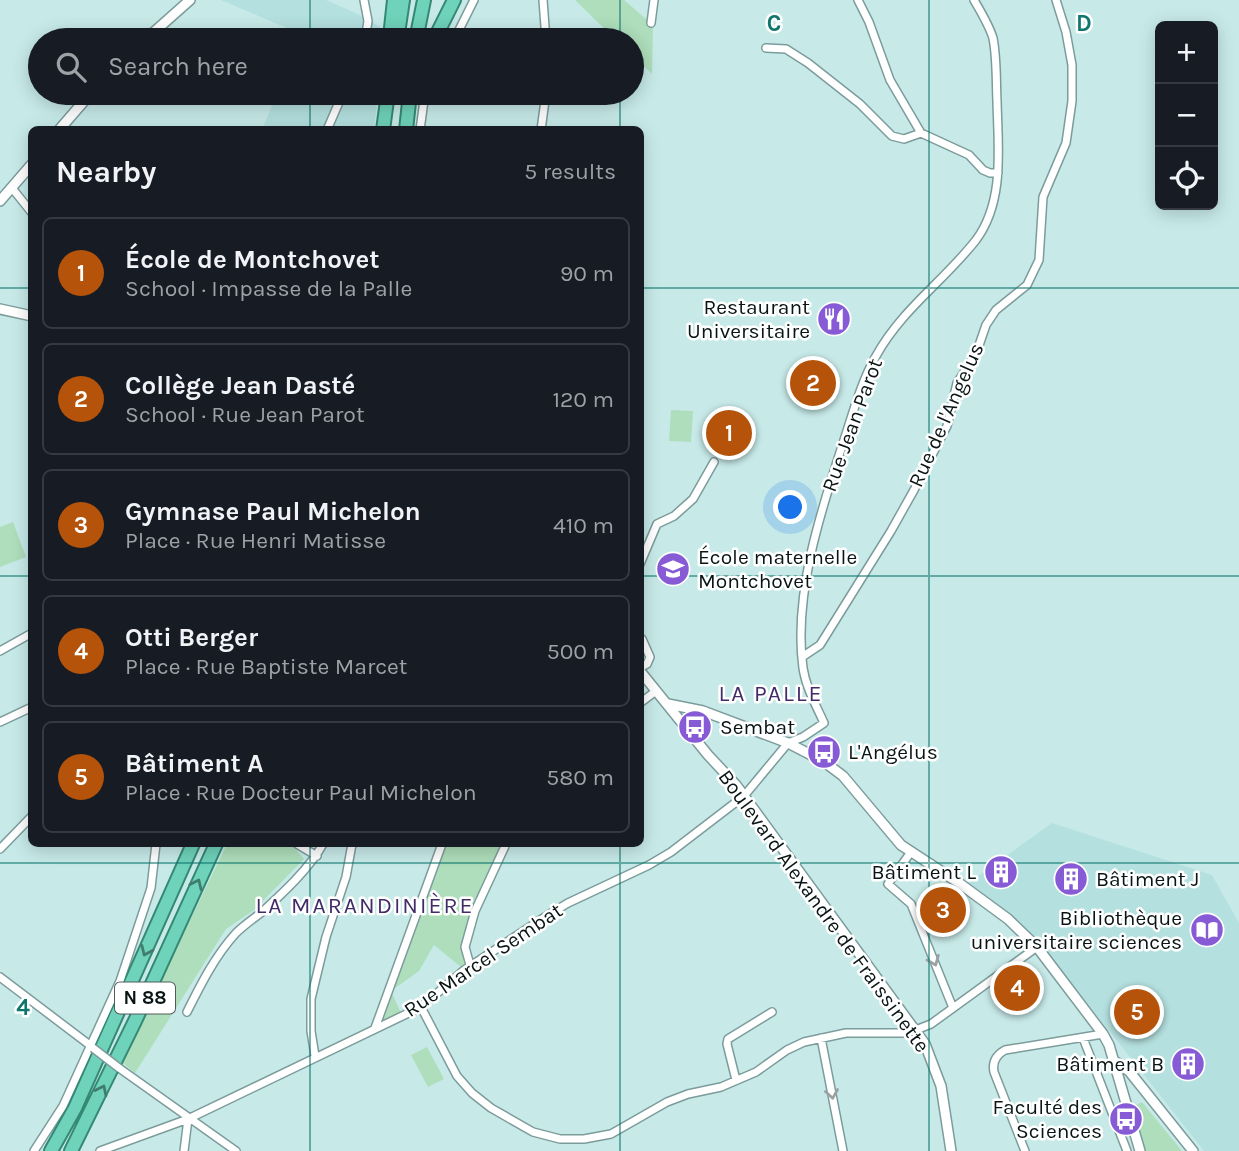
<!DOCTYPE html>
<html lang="en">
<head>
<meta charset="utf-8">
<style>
	body { margin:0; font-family:Karla,sans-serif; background:#20242c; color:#f1f3f6 }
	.controls { position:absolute; right:21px; top:21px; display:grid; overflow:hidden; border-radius:10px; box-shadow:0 4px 18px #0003 }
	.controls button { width:63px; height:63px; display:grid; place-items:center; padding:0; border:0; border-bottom:2px solid #363941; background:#171b24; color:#f1f3f6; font:35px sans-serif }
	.you { position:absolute; left:791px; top:508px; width:24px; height:24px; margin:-18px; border:5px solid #fff; border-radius:50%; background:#1a73e8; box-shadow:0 0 0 10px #1a73e833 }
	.badge { display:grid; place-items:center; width:46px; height:46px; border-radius:50%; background:#b45309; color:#fff; font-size:23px; font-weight:700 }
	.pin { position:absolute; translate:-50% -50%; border:4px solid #fff; box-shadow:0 2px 7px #0006 }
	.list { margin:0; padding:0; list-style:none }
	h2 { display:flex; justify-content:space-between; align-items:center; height:91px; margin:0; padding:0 28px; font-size:30px }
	h2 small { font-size:23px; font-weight:400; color:#9ea1a6 }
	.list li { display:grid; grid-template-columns:46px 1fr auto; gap:21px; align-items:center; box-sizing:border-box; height:112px; margin:0 14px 14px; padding:0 14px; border:2px solid #363941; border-radius:10px }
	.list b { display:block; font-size:26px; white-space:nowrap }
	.list p { margin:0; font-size:23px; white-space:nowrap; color:#9ea1a6 }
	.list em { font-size:23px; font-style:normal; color:#9ea1a6 }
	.icon { flex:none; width:38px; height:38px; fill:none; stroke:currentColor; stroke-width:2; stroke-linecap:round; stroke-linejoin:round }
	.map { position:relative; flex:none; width:1239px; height:1151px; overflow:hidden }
	.search { position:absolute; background:#171b24; box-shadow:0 4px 18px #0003; left:28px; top:28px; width:616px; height:77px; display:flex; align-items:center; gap:18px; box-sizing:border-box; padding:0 24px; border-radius:38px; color:#9ea1a6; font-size:26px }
	.panel { position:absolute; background:#171b24; box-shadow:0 4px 18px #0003; left:28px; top:126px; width:616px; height:721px; border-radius:10px }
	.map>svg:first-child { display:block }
	.built { fill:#b4e0df }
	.green { fill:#aedebb }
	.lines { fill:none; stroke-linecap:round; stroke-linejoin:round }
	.minor-casing { stroke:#7c9c9b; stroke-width:10 }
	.tertiary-casing { stroke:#7c9c9b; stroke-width:12 }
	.trunk-casing { stroke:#348874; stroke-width:16 }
	.minor { stroke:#fff; stroke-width:7 }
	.tertiary { stroke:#fff; stroke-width:9 }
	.trunk { stroke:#6fd2ba; stroke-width:12 }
	.minor-bridge-casing { stroke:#7c9c9b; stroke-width:10; stroke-linecap:butt }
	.minor-bridge { stroke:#fff; stroke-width:7 }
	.oneway { stroke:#417d6f }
	.oneway2 { stroke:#9ca1a1 }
	.grid { fill:none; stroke:#0f766e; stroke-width:2; stroke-opacity:0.55 }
	.labels { text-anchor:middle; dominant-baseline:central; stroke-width:5; stroke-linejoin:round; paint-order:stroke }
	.shield { fill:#fff; stroke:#525b5a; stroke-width:2 }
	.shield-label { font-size:19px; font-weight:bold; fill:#081514 }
	.poi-label { font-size:21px; fill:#081514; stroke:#fff; text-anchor:end }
	.street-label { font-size:21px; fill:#081514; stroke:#fff }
	.neighbourhood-label { font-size:23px; letter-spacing:2px; fill:#412c67; stroke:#fff }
	.grid-label { font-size:23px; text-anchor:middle; font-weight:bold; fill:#0f766e; stroke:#fff; stroke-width:5; stroke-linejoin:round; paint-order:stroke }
</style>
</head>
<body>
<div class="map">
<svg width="1239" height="1151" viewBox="0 0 1239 1151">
	<rect width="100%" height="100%" fill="#c7eae9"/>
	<!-- built -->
	<path class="built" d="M221,0h105l32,14 22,13 5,6 -1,7h-69z
		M277,93h101l-4,36 -112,1z
		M1052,823l160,52 27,48v228h-35l-164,-208 -73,-59z"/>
	<!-- green -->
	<path class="green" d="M575,0h49l29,25 -1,49 -20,-19v-15h-16z
		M671,410l22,1 -2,31 -22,-1z
		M13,522l13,35 -26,10v-40z
		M227,844h64l13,15 -50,51 -28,19 -91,144 -16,-13 29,-53z
		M445,844h58l-34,77 -7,25 2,18 -2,4 -28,-23 -15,26 -28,20 10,22 -20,8 -1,-7 28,-69 -1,-2z
		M427,1047l17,32 -16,8 -17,-32z
		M1142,1102l40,49h-37l-13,-44z"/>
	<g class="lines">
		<!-- minor casing -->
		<g class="minor-casing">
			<path id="minor" d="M364,0l4,21 -3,19
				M543,0l3,40
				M858,0l11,22 21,58 31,53 48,22 14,15 7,3h8
				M651,23l3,-23
				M454,40l20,-40
				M766,48l20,1 22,14 52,41 32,32 12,3 17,-6
				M327,130l16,-37
				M420,130l5,-37
				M541,130l5,-37
				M12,188l20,25
				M640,564l17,-40 17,-8 19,-17 21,-37
				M0,651l32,-18
				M802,657l18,-12 71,-114 23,-41 33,-64 10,-43 19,-29 10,-29 10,-15 31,-25 12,-25 4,-63 23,-54 6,-42v-36l-6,-33 -10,-32
				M640,668l7,-4 3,-7 -8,-18
				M640,703l16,-12
				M0,722l32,-15
				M297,844l20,12
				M0,849l32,-33
				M911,852l-23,32 23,20 42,104
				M470,965l-5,-18 10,-36 31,-67
				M0,977l91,69
				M421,1007l36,69 15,17 19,15 42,24 27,7h24l27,-5 56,-32 21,-8 33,-7 35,-15 31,-22 17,-8 42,-9h62l23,-9 106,-77
				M187,1012c14,-28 28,-56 49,-79 8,-8 17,-14 26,-21 21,-19 47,-43 61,-68
				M375,1028l67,-184
				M821,1038l22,113
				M1083,1038l44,113
				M315,1056l-4,-25v-32l15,-62 20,-60 6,-33
				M119,1068l117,83
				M736,1080l-9,-36 1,-5 44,-27
				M34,1151l29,-45 57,-125 31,-93 5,-44
				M100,1151l88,-32 233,-112 42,-36 85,-56 20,-12 81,-38 22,-13 73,-56 44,-53 15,-6 21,-14c-8,-18 -18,-35 -21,-55 -10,-73 18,-158 41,-228 9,-27 17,-58 32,-84 26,-47 68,-75 100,-116 29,-39 22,-93 21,-139 -1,-21 0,-42 -4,-63 -4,-13 -12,-26 -19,-38
				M184,1151l4,-32
				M1025,1151l-31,-79c-2,-10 2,-17 11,-22l98,-16"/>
		</g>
		<!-- tertiary casing -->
		<g class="tertiary-casing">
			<path id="tertiary" d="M145,40l45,-40
				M59,130l32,-37
				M0,201l32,-37
				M0,309l32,7
				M640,671l68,84 28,30 189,259 16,42 10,65
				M668,704l35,7 85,32 35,18 20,15 58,69 58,38 49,36 29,28 66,87 6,11 31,106
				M1113,1060l16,11 64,80"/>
		</g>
		<!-- trunk casing -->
		<g class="trunk-casing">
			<path id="trunk" d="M391,28l3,-28
				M397,40l6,-40
				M416,40l8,-40
				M434,40l20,-40
				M383,130l5,-37
				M406,130l4,-37
				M51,1151l24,-43 118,-264
				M71,1151l64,-130 81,-177"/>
		</g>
		<!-- minor -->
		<use href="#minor" class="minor"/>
		<!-- tertiary -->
		<use href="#tertiary" class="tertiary"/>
		<!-- trunk -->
		<use href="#trunk" class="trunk"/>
		<!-- minor-bridge casing -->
		<g class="minor-bridge-casing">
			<path id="minor-bridge" d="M93,1048l26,20"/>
		</g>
		<!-- minor-bridge -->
		<use href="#minor-bridge" class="minor-bridge"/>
	</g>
	<!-- one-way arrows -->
	<defs><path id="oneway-chevron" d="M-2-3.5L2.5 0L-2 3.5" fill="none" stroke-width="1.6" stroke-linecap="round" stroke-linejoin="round" transform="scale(1.75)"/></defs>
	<g class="oneway">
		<use href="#oneway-chevron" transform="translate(197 884) rotate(-65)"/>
		<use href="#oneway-chevron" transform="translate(146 951) rotate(114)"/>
		<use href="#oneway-chevron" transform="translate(102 1090) rotate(-64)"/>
	</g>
	<g class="oneway2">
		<use href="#oneway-chevron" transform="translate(934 961) rotate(68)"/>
		<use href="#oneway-chevron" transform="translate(832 1094) rotate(81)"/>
	</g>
	<!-- grid -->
	<path class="grid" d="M310,0v40M620,0v40M929,0v1151M310,93v37M620,93v37M0,288h32M640,288h599M0,576h32M640,576h599M310,844v307M620,844v307M0,863h1239"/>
	<!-- icons -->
	<defs>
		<g id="restaurant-disc" transform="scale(1.75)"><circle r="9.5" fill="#865bd5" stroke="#fff"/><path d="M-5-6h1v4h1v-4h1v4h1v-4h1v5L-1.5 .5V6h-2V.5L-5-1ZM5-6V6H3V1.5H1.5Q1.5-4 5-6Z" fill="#fff"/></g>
		<g id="school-disc" transform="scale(1.75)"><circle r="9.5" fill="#865bd5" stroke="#fff"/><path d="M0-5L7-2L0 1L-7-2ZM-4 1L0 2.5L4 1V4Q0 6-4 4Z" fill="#fff"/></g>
		<g id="bus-disc" transform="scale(1.75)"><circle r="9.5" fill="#865bd5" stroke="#fff"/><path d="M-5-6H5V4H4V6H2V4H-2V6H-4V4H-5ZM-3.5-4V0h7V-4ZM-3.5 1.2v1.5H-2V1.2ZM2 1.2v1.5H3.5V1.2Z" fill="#fff"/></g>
		<g id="building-disc" transform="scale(1.75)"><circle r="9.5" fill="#865bd5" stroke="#fff"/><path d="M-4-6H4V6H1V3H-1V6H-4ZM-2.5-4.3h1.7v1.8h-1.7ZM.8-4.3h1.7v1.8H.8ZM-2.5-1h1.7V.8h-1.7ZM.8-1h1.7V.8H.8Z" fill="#fff"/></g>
		<g id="library-disc" transform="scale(1.75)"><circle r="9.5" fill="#865bd5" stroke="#fff"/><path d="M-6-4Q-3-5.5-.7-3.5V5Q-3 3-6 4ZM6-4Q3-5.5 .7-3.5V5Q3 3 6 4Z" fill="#fff"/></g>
	</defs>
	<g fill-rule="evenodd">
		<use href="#restaurant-disc" x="834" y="319"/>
		<use href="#school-disc" x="673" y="569"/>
		<use href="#bus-disc" x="695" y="727"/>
		<use href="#bus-disc" x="824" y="752"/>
		<use href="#building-disc" x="1001" y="872"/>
		<use href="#building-disc" x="1071" y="879"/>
		<use href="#library-disc" x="1207" y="930"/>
		<use href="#building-disc" x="1188" y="1064"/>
		<use href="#bus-disc" x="1126" y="1119"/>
	</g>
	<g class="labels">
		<!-- shield labels -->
		<rect class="shield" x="115" y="982.5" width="60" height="31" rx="5"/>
		<g class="shield-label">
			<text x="145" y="998">N 88</text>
		</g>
		<!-- poi labels -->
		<g class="poi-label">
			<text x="810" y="307">Restaurant<tspan x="810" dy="24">Universitaire</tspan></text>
			<text x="698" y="557" text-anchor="start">École maternelle<tspan x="698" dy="24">Montchovet</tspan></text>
			<text x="720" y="727" text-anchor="start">Sembat</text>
			<text x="848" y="752" text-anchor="start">L'Angélus</text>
			<text x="976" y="872">Bâtiment L</text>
			<text x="1096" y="879" text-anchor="start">Bâtiment J</text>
			<text x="1182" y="918">Bibliothèque<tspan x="1182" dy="24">universitaire sciences</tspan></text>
			<text x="1164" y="1064">Bâtiment B</text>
			<text x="1102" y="1107">Faculté des<tspan x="1102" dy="24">Sciences</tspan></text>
		</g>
		<!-- street labels -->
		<g class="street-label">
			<text transform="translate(946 415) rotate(-66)">Rue de l'Angelus</text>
			<text transform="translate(852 425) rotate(-70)">Rue Jean Parot</text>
			<text transform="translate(824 911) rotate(54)">Boulevard Alexandre de Fraissinette</text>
			<text transform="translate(483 960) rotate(-34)">Rue Marcel Sembat</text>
		</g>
		<!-- neighbourhood labels -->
		<g class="neighbourhood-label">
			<text x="771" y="693">LA PALLE</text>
			<text x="365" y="905">LA MARANDINIÈRE</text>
		</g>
	</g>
	<g class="grid-label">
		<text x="774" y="31">C</text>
		<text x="1084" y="31">D</text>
		<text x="23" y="1015">4</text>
	</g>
</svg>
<div class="controls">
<button>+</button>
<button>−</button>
<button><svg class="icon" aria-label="locate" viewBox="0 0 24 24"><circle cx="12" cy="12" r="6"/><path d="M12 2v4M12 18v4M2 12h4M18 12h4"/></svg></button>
</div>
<div class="you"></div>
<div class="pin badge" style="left:729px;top:433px">1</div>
<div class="pin badge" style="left:813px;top:383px">2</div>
<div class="pin badge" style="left:943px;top:910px">3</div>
<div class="pin badge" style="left:1017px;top:988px">4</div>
<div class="pin badge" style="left:1137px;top:1012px">5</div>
<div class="search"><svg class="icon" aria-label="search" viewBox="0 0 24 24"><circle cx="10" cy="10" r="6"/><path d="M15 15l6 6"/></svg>Search here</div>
<section class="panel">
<h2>Nearby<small>5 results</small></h2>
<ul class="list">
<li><span class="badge">1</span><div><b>École de Montchovet</b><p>School · Impasse de la Palle</p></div><em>90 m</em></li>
<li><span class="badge">2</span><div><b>Collège Jean Dasté</b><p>School · Rue Jean Parot</p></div><em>120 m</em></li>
<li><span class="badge">3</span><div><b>Gymnase Paul Michelon</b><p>Place · Rue Henri Matisse</p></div><em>410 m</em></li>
<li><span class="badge">4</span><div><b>Otti Berger</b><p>Place · Rue Baptiste Marcet</p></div><em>500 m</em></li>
<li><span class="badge">5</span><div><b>Bâtiment A</b><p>Place · Rue Docteur Paul Michelon</p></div><em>580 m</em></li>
</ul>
</section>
</div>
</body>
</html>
